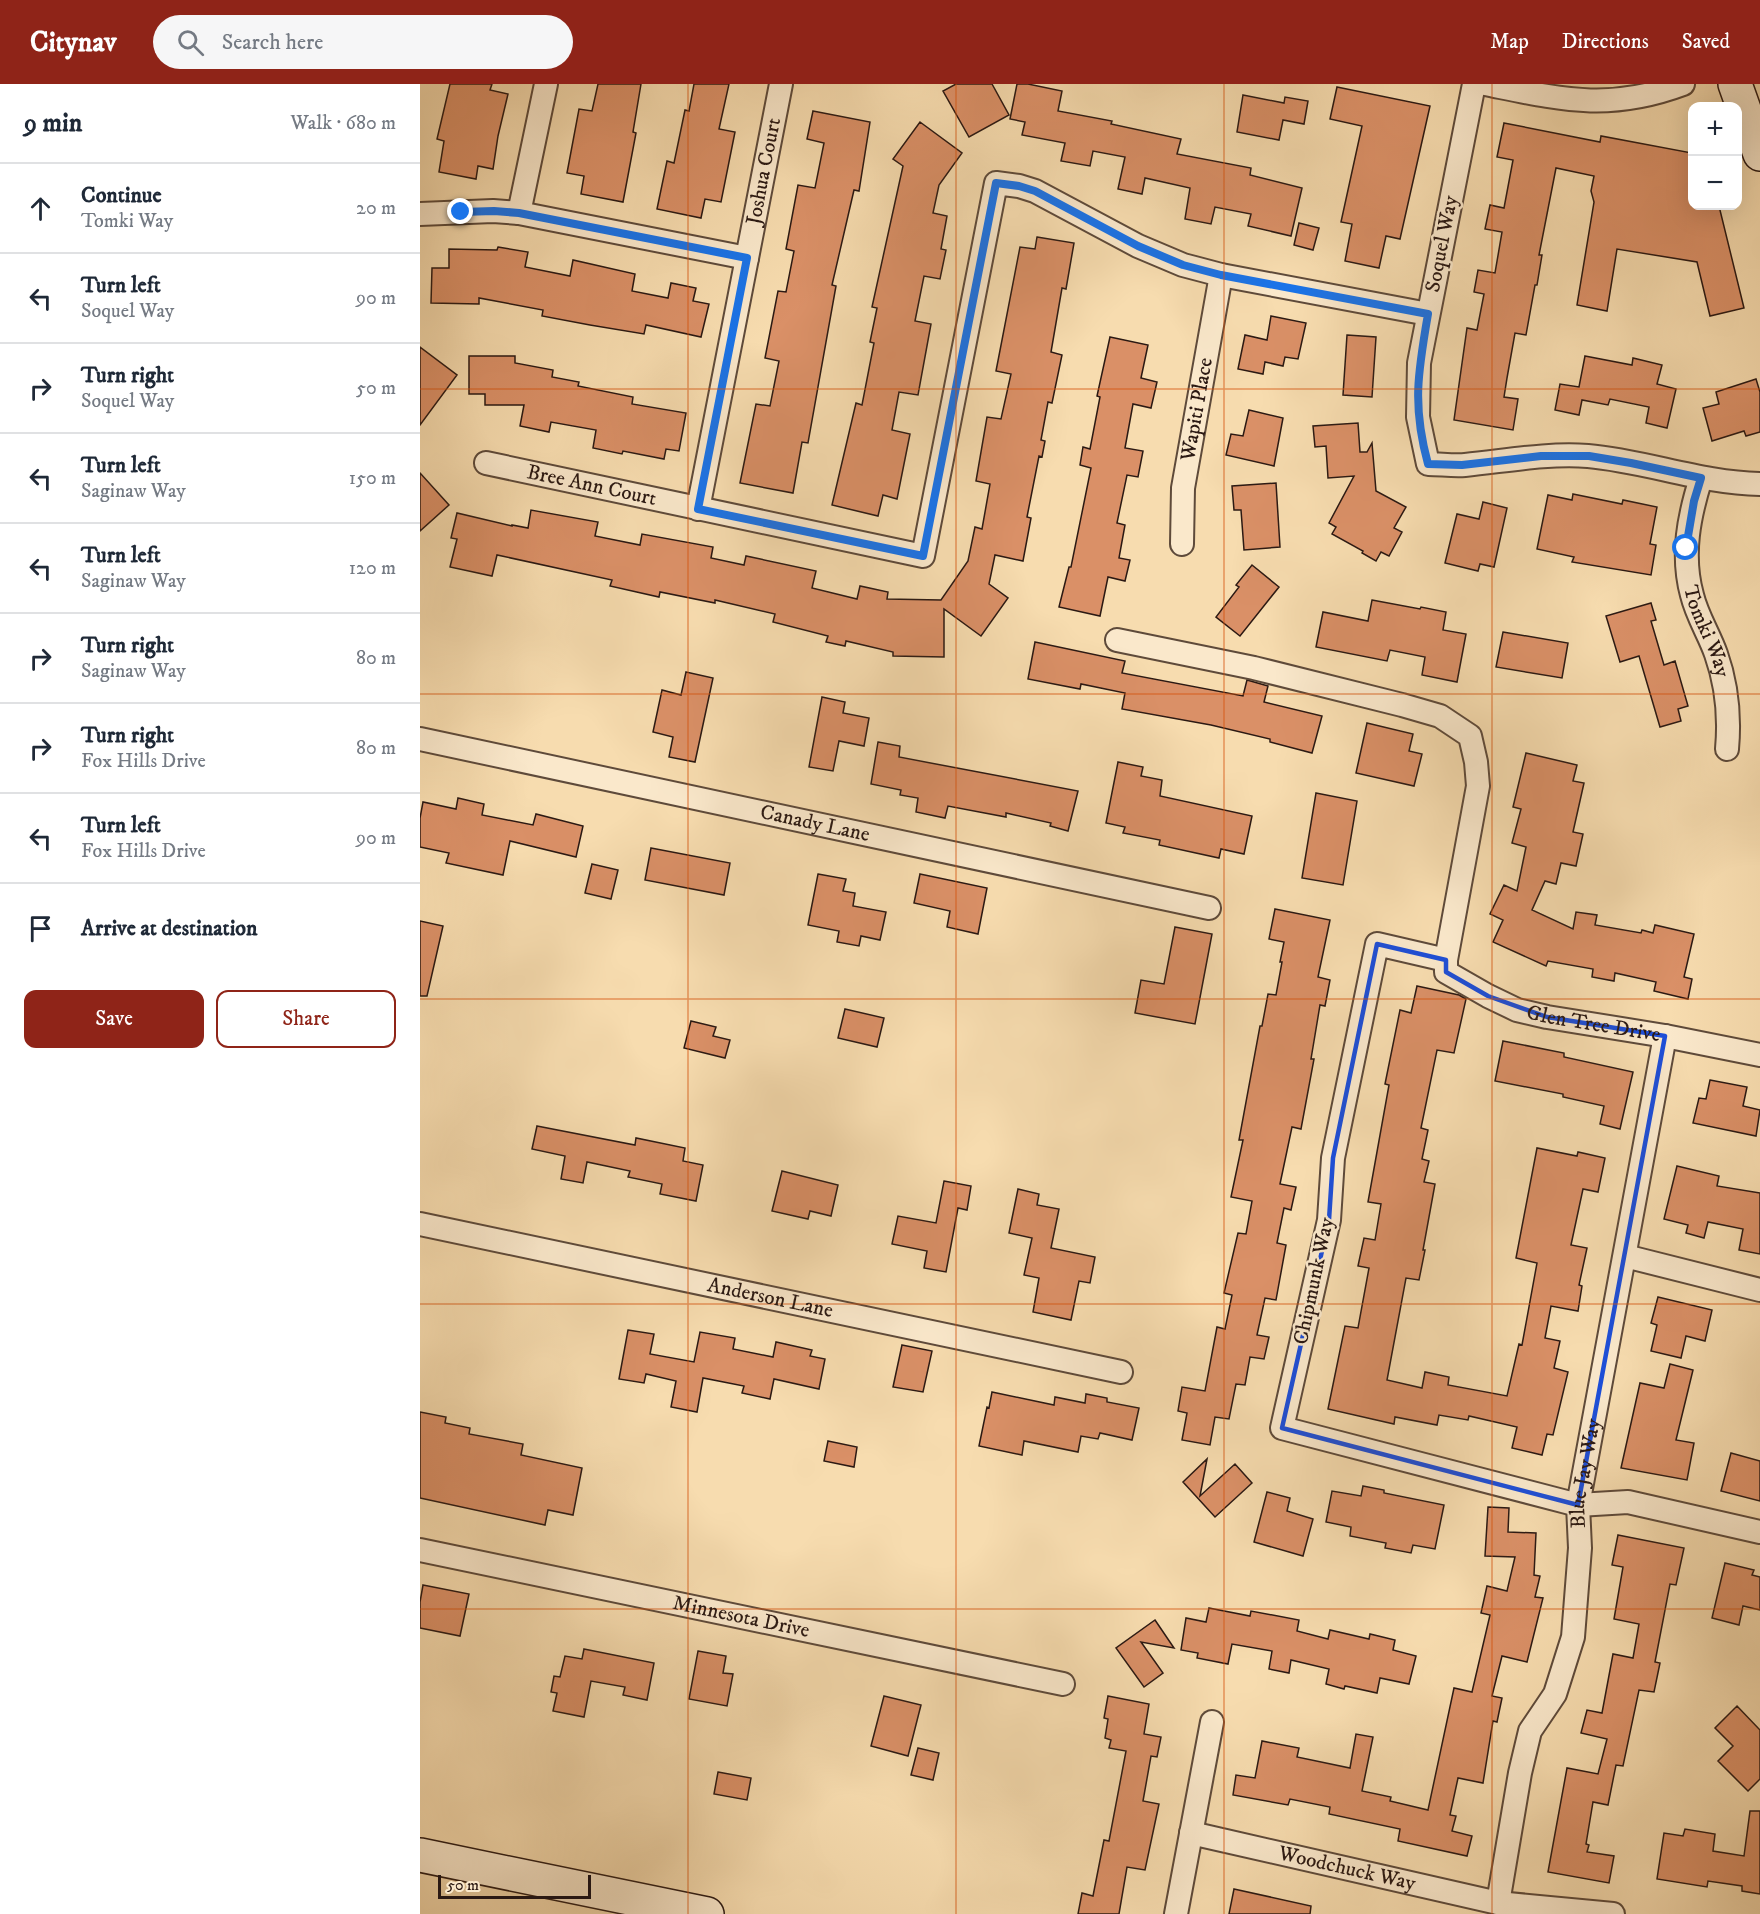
<!DOCTYPE html>
<html lang="en">
<head>
<meta charset="utf-8">
<style>
	body { margin:0; font-family:"IM FELL DW Pica",serif; background:#f6f6f7; color:#1f2937 }
	.controls { position:absolute; right:18px; top:18px; display:grid; overflow:hidden; border-radius:12px; box-shadow:0 6px 24px #0002 }
	.controls button { width:54px; height:54px; display:grid; place-items:center; padding:0; border:0; border-bottom:2px solid #e0e1e3; background:#fff; color:#1f2937; font:30px sans-serif }
	.scale { position:absolute; left:18px; bottom:15px; width:153px; box-sizing:border-box; padding-left:6px; border:3px solid #2b1913; border-top:0; font-size:16px; line-height:21px; white-space:nowrap; color:#2b1913; -webkit-text-stroke:4px #fae8cb; paint-order:stroke }
	.stop { position:absolute; width:18px; height:18px; margin:-14px; border:4px solid #1a73e8; border-radius:50%; background:#fff }
	.stop.end { background:#1a73e8; border-color:#fff; box-shadow:0 2px 6px #0008 }
	.list { margin:0; padding:0; list-style:none }
	h2 { display:flex; justify-content:space-between; align-items:center; height:78px; margin:0; padding:0 24px; font-size:26px }
	h2 small { font-size:20px; font-weight:400; color:#747a83 }
	.list li { display:grid; grid-template-columns:39px 1fr auto; gap:18px; align-items:center; box-sizing:border-box; height:90px; padding:0 24px; border-top:2px solid #e0e1e3 }
	.list b { display:block; font-size:22px; white-space:nowrap }
	.list p { margin:0; font-size:20px; white-space:nowrap; color:#747a83 }
	.list em { font-size:20px; font-style:normal; color:#747a83 }
	.actions { display:flex; gap:12px; padding:18px 24px }
	.actions a { flex:1; padding:14px 0; border:2px solid #8f2418; border-radius:12px; text-align:center; font-size:21px; color:#8f2418 }
	.actions .main { background:#8f2418; color:#fff }
	.icon { flex:none; width:33px; height:33px; fill:none; stroke:currentColor; stroke-width:2; stroke-linecap:round; stroke-linejoin:round }
	.map { position:relative; flex:none; width:1340px; height:1830px; overflow:hidden }
	header { display:flex; align-items:center; gap:36px; box-sizing:border-box; height:84px; padding:0 30px; background:#8f2418; color:#fff }
	header strong { font-size:28px }
	nav { display:flex; gap:33px; margin-inline-start:auto; font-size:21px }
	.search { width:420px; height:54px; background:#f6f6f7; display:flex; align-items:center; gap:15px; box-sizing:border-box; padding:0 21px; border-radius:33px; color:#747a83; font-size:22px }
	main { display:flex }
	aside { flex:1; background:#fff }
	.map>svg:first-child { display:block }
	.building { fill:#da9067; stroke:#2b1913; stroke-width:1.5 }
	.lines { fill:none; stroke-linecap:round; stroke-linejoin:round }
	.minor-casing { stroke:#5e4a3a; stroke-width:26 }
	.secondary-casing { stroke:#2b1913; stroke-width:36 }
	.minor { stroke:#fae8cb; stroke-width:22 }
	.secondary { stroke:#fae8cb; stroke-width:33 }
	.route { stroke:#1a73e8; stroke-width:8 }
	.marked { fill:none; stroke:#1d4ed8; stroke-width:4.5; stroke-linejoin:round }
	.grid { fill:none; stroke:#d5530d; stroke-width:1.5; stroke-opacity:0.55 }
	.labels { text-anchor:middle; dominant-baseline:central; stroke-width:5; stroke-linejoin:round; paint-order:stroke }
	.street-label { font-size:21px; fill:#2b1913; stroke:#fae8cb }
</style>
</head>
<body>
<header>
<strong>Citynav</strong>
<div class="search"><svg class="icon" aria-label="search" viewBox="0 0 24 24"><circle cx="10" cy="10" r="6"/><path d="M15 15l6 6"/></svg>Search here</div>
<nav><a>Map</a><a>Directions</a><a>Saved</a></nav>
</header>
<main>
<aside>
<h2>9 min<small>Walk · 680 m</small></h2>
<ul class="list">
<li><svg class="icon" aria-label="ahead" viewBox="0 0 24 24"><path d="M12 20V5M6 11l6-6 6 6"/></svg><div><b>Continue</b><p>Tomki Way</p></div><em>20 m</em></li>
<li><svg class="icon" aria-label="left" viewBox="0 0 24 24"><path d="M17 20v-9H6M10 6l-5 5 5 5"/></svg><div><b>Turn left</b><p>Soquel Way</p></div><em>90 m</em></li>
<li><svg class="icon" aria-label="right" viewBox="0 0 24 24"><path d="M7 20v-9h11M14 6l5 5-5 5"/></svg><div><b>Turn right</b><p>Soquel Way</p></div><em>50 m</em></li>
<li><svg class="icon" aria-label="left" viewBox="0 0 24 24"><path d="M17 20v-9H6M10 6l-5 5 5 5"/></svg><div><b>Turn left</b><p>Saginaw Way</p></div><em>150 m</em></li>
<li><svg class="icon" aria-label="left" viewBox="0 0 24 24"><path d="M17 20v-9H6M10 6l-5 5 5 5"/></svg><div><b>Turn left</b><p>Saginaw Way</p></div><em>120 m</em></li>
<li><svg class="icon" aria-label="right" viewBox="0 0 24 24"><path d="M7 20v-9h11M14 6l5 5-5 5"/></svg><div><b>Turn right</b><p>Saginaw Way</p></div><em>80 m</em></li>
<li><svg class="icon" aria-label="right" viewBox="0 0 24 24"><path d="M7 20v-9h11M14 6l5 5-5 5"/></svg><div><b>Turn right</b><p>Fox Hills Drive</p></div><em>80 m</em></li>
<li><svg class="icon" aria-label="left" viewBox="0 0 24 24"><path d="M17 20v-9H6M10 6l-5 5 5 5"/></svg><div><b>Turn left</b><p>Fox Hills Drive</p></div><em>90 m</em></li>
<li><svg class="icon" aria-label="arrive" viewBox="0 0 24 24"><path d="M6 21V4h12l-3 4 3 4H6"/></svg><div><b>Arrive at destination</b></div></li>
</ul>
<div class="actions"><a class="main">Save</a><a>Share</a></div>
</aside>
<div class="map">
<svg width="1340" height="1830" viewBox="0 0 1340 1830">
	<rect width="100%" height="100%" fill="#f7dcaf"/>
	<filter id="stains"><feTurbulence type="fractalNoise" baseFrequency=".00333" numOctaves="4"/><feColorMatrix values="0 0 0 0 .2 0 0 0 0 .09 0 0 0 0 .02 0 0 0 .5 -.17"/></filter>
	<radialGradient id="worn" r=".72"><stop offset=".6" stop-color="#630" stop-opacity="0"/><stop offset="1" stop-color="#630" stop-opacity=".3"/></radialGradient>
	<!-- building -->
	<path class="building" d="M30,0h42l-2,6 18,4 -10,42 -5,33 -15,-3 -2,13 -37,-7 5,-31 -7,-2z
		M178,0h43l-8,48 3,1 -13,69 -42,-8 3,-18 -17,-3 12,-64 13,2z
		M274,0h35l-10,45 16,3 -14,70 -16,-3 -4,19 -44,-9 10,-48 7,2 11,-53 4,1z
		M536,0h36l17,31 -40,22 -26,-46z
		M597,0h11l34,7 -4,20 54,10 -1,3 70,15 -4,15 74,14 -1,7 52,13 -11,48 -43,-10 3,-12 -36,-7 -4,17 -26,-5 5,-31 -45,-10 -3,16 -24,-5 7,-32 -32,-6 -3,15 -29,-5 4,-18 -43,-8 3,-13 -15,-3z
		M917,3l93,19 -30,133 -14,-3 -7,32 -34,-7 7,-37 -11,-2 21,-96 -32,-7z
		M823,11l41,8 1,-6 23,4 -4,23 -21,-4 -4,20 -42,-8z
		M393,27l57,11 -11,69 -5,-1 -22,95 4,1 -28,157 -6,-1 -9,51 -53,-10 16,-79 14,2 9,-45 -14,-3 13,-67 8,1 8,-41 -8,-2 12,-64 17,3 9,-45 -17,-4z
		M500,38l42,31 -23,32 -6,28 14,3 -6,33 5,1 -6,29 -16,-3 -9,45 16,3 -13,71 -19,-3 -7,38 18,4 -13,65 -14,-4 -5,21 -46,-11 24,-102 6,2 12,-62 -4,-1 7,-34 -5,-1 31,-141 -10,-7z
		M1084,39l96,19 1,-6 91,17v53h27l25,102 -34,8 -13,-54 -80,-13 -10,62 -30,-6 17,-103 -3,-11 3,-15 -38,-8 -17,87h3l-5,30h-2l-9,50 -11,-2 -8,45 -3,19 14,2 -5,31 -59,-10 13,-92 10,2 7,-36 -10,-2 4,-22 17,3 7,-41 -17,-3 5,-24 14,3 9,-48 -16,-3z
		M879,139l20,5 -6,22 -19,-5z
		M617,153l37,6 -8,46 -4,-1 -11,64 11,3 -10,48 -4,-1 -7,38 4,1 -3,16 -3,-1 -12,61 4,1 -8,43 -28,-6 -6,29 19,14 -27,38 -37,-27v48l-51,-1v-4l-47,-11 -1,5 -19,-4 2,-6 -55,-14 2,-8 -60,-14v3l-55,-11 -1,5 -49,-11 2,-6 -115,-25 -5,21 -42,-9 7,-28 -6,-1 6,-25 55,13v-1l16,3 3,-18 67,12 -3,14 45,9 2,-11 71,13 -2,11 33,7 2,-9 70,15 -4,17 45,11 3,-13 28,6 -1,7 54,1 27,-39 7,-34 7,2 8,-45 -14,-3 11,-64 14,2 10,-45 -15,-3 24,-124 15,2z
		M78,163l30,5 -3,15 45,9 3,-16 62,14 -3,17 36,7 3,-15 25,5 -3,13 16,3 -8,33 -55,-12 -2,9 -54,-9 -48,-9 1,-6 -64,-12v6l-48,-1 1,-35h17v-19l48,1z
		M851,232l35,7 -8,36 -13,-2 -2,9 -18,-4 -2,12 -25,-5 7,-34 22,5z
		M927,251l29,2 -4,60 -29,-2z
		M690,253l38,8 -7,33 16,4 -6,26 -18,-4 -8,44 18,3 -5,26 -11,-2 -10,48 8,2 -6,33 11,2 -5,21 -17,-4 -8,39 -41,-9 10,-40h2l20,-99 -11,-3 3,-18 7,2 10,-52 -3,-1z
		M0,263l37,28 -37,50z
		M49,272h46v7l38,7 -1,7 27,5 -1,4 55,11 -1,7 54,9 -7,38 -13,-2 -2,10 -41,-8 -1,3 -29,-6 3,-18 -45,-8 -2,10 -29,-6 4,-21h-39v-11h-16z
		M1165,272l47,9 1,-7 29,7 -5,19 19,5 -9,39 -21,-5 3,-16 -39,-8 -2,6 -26,-5 -3,15 -24,-5 5,-26 19,3z
		M1336,295l4,13v40l-14,4 -2,-5 -32,10 -9,-33 16,-4 -3,-12z
		M829,326l34,8 -9,48 -48,-11 5,-21 12,2z
		M938,339l2,29h7l5,-9 4,48 30,16 -12,21 8,4 -13,24 -8,-4 -5,9 -14,-8 1,-2 -31,-17 4,-7 -7,-4 25,-47 -26,2 -2,-32 -11,1 -2,-21z
		M0,389l29,32 -29,26z
		M856,399l4,64 -36,3 -3,-40h-7l-2,-24z
		M1153,410l49,10 1,-4 34,7 -7,37 6,1 -5,30 -79,-13 2,-5 -37,-8 11,-54 24,5z
		M1063,418l24,6 -13,59 -14,-3 -2,7 -33,-8 12,-49 22,5z
		M832,481l27,22 -39,49 -24,-19 23,-30 -3,-2z
		M952,516l48,9 1,-2 25,5 -3,18 23,4 -9,48 -35,-7 3,-18 -35,-7 -3,11 -71,-14 7,-35 45,9z
		M1231,519l5,17 -5,1 13,44 11,-4 13,45 -10,3 3,12 -21,6 -21,-71 -19,6 -14,-46z
		M1083,548l65,11 -6,35 -66,-11z
		M615,558l90,19 -3,12 121,23 4,-16 21,6 -4,16 58,14 -10,37 -42,-11v-3l-59,-14 -89,-16 3,-16 -44,-9 -1,5 -52,-10z
		M266,588l27,6 -18,84 -26,-5 4,-20 -20,-5 9,-42 19,5z
		M402,613l23,5 -2,11 26,5 -5,28 -25,-5 -6,30 -24,-4z
		M947,639l46,11 -4,17 13,3 -8,32 -58,-13z
		M458,658l22,4 -1,11 179,34 -10,40 -18,-5 1,-3 -45,-10v4l-58,-11 -3,12 -29,-6 2,-14 -18,-3 1,-5 -30,-6z
		M1106,669l51,12 -4,16 11,2 -11,49 10,2 -7,32 -15,-3 -5,21 -11,-3 -13,29 41,19 3,-17 21,3 -2,10 46,8 1,-3 11,3 2,-8 39,9 -10,43 8,2 -4,20 -34,-8 2,-9 -41,-9 -1,8 -22,-4 1,-8 -45,-8 -2,5 -53,-24 10,-22 -13,-6 14,-29 13,6 9,-44 -14,-4 9,-34 -8,-2z
		M698,678l25,5 -2,9 21,4 -2,16 92,20 -8,38 -23,-5 -2,9 -60,-13 1,-5 -37,-7 2,-6 -19,-4z
		M896,709l41,8 -14,84 -41,-7z
		M38,714l26,6 -2,11 51,10 3,-11 47,12 -7,31 -66,-16 -7,34 -57,-12 3,-10 -29,-6v-29l3,-16 33,7z
		M231,764l79,15 -6,32 -79,-15z
		M172,780l26,6 -7,29 -26,-6z
		M398,790l28,5 -3,12 12,2 -2,13 33,6 -6,28 -19,-4 -2,10 -22,-4 2,-11 -31,-6z
		M500,790l67,14 -9,46 -31,-7 3,-16 -36,-8z
		M855,825l55,11 -12,57 12,3 -5,26 -5,-1 -9,54h3l-13,70 -9,-2 -12,57 16,3 -5,23 -7,-2 -7,35 9,2 -10,55 -11,-2 -8,37 12,2 -5,22 -14,-2 -5,28 -9,-1 -7,35 -14,-2 -5,28 -28,-5 5,-27 -9,-2 4,-24 23,4 12,-64 8,2 7,-34 -8,-2 14,-60 8,1 6,-33 -21,-4 12,-57h-4l21,-114h2l6,-32 8,1 6,-33h-2l4,-20 -15,-3z
		M0,837l23,5 -16,70h-7z
		M755,843l37,7 -17,90 -60,-11 6,-33 23,4z
		M997,902l42,9 7,4 -12,54 -17,-3 -16,78 7,2 -6,29 7,2 -5,21 11,2 -12,66h2l-6,30 -13,-2 -19,102 35,8 3,-16 24,5 -1,8 59,11 12,-52 3,1 15,-82 -21,-5 21,-110 40,8 1,-4 27,6 -7,34 -15,-3 -12,56 16,3 -8,37 3,1 -4,25 -27,-5 -6,32 15,3 -6,27 14,4 -15,63 -6,-1 -5,21 -30,-7 5,-21 -48,-11 -1,4 -29,-5 -2,10 -42,-8 -1,7 -66,-15 17,-83 13,2 11,-60 -11,-2 6,-28 11,2 6,-36 -13,-2 21,-117 -4,-1 15,-74 11,3z
		M425,925l39,9 -7,29 -39,-9z
		M271,937l25,6 -3,9 17,4 -5,18 -41,-10z
		M1083,957l61,12v4l69,15 -13,57 -20,-5 4,-18 -41,-9v-3l-68,-13z
		M1290,996l37,7 -4,19 17,4 -4,26 -63,-13 6,-25 7,1z
		M117,1042l98,19 1,-7 49,10 -2,13 20,4 -7,36 -36,-7 2,-10 -34,-7 2,-6 -43,-9 -4,21 -22,-4 4,-23 -33,-7z
		M1257,1082l42,10 -2,10 43,7v61l-21,-4 4,-21 -35,-7 -4,16 -18,-5 2,-8 -24,-6z
		M362,1087l56,14 -7,31 -21,-5 -2,8 -36,-8z
		M524,1097l27,5 -4,24 -9,-2 -12,64 -22,-4 3,-17 -35,-7 6,-28 38,7z
		M598,1105l21,5 -2,11 22,4 -8,39 44,9 -5,26 -11,-2 -8,39 -38,-8 6,-34 -15,-3 8,-37 -23,-5z
		M1238,1213l54,13 -7,31 -19,-5 -5,22 -30,-7 6,-26 -6,-2z
		M208,1246l26,4 -4,20 44,8 6,-30 35,6 -2,11 40,8 3,-15 36,8 -2,6 15,3 -6,30 -45,-10 -4,20 -28,-6 2,-7 -41,-8 -6,34 -26,-5 5,-26 -30,-7 -2,9 -25,-4z
		M482,1261l30,6 -9,41 -30,-5z
		M1250,1280l23,6 -17,70 18,3 -7,37 -66,-12 19,-85 24,5z
		M572,1308l62,13 1,-8 30,6 1,-9 21,4v4l32,6 -7,32 -32,-7 -2,6 -17,-3 -3,16 -54,-11 -2,14 -43,-9 8,-39 2,1z
		M0,1328l26,5 -1,6 25,5 -1,6 54,10 -2,11 61,13 -9,47 -25,-5 -3,15 -125,-27z
		M408,1357l29,6 -3,20 -30,-6z
		M1311,1369l29,8v40l-39,-10z
		M787,1375l-7,37 35,-32 17,19 -37,34 -32,-35z
		M943,1402l21,4v3l60,12 -9,44 -22,-4 -2,8 -26,-5 1,-5 -36,-7 1,-9 -25,-5 6,-31 29,5z
		M847,1408l23,6 -3,13 26,8 -10,37 -49,-14z
		M1068,1423l21,1 -1,24 28,1 -2,42 6,1 -5,21 8,1 -16,64 -25,-6 -10,40 10,2 -5,24 -4,-1 -10,62 -25,-5 -8,37 6,1 -4,15 20,5 -5,20 -69,-15 2,-12 -71,-15 1,-7 -40,-8 -2,6 -55,-10 3,-20 19,3 7,-37 37,7 -2,9 53,11 6,-34 17,3 -11,54 29,6 -1,4 38,9 26,-122 18,4 18,-77 -9,-2 6,-27 20,5 8,-34 -30,-1z
		M1198,1451l66,13 -8,37 -6,-1 -15,78 5,1 -6,29 -15,-2 -16,76 -7,-1 -8,40 -15,-3 -7,42 3,1 -2,7 27,4 -5,27 -61,-11 19,-104 31,6 9,-35 -26,-6 6,-23 15,3 11,-59 20,4 6,-34 -25,-5 9,-52 -11,-2z
		M1305,1479l29,7 -2,5 8,2v33l-17,-4 -4,19 -27,-7z
		M3,1501l46,9 -9,42 -40,-8v-26z
		M789,1524l41,8 1,-5 48,9 -2,11 31,8 2,-9 39,9 1,-5 25,6 -2,10 23,6 -7,28 -29,-6 -3,15 -32,-7 -1,3 -18,-5 3,-15 -38,-9 -2,13 -20,-4 3,-18 -40,-7 -4,20 -31,-6 1,-5 -17,-3 5,-32 20,4z
		M735,1536l19,28 -33,-6 22,31 -19,14 -28,-39z
		M164,1565l70,14 -7,37 -24,-5 2,-8 -34,-6 -7,36 -31,-6 4,-18 -6,-1 3,-16 6,1 5,-21 17,3z
		M278,1567l28,5 -3,17 10,1 -6,32 -38,-7z
		M464,1612l37,9 -13,51 -37,-10z
		M688,1612l41,8 -5,30 17,3 -4,20 -6,-1 -8,45 16,3 -14,66 -18,-3 -8,47h-41l4,-21 11,3 11,-56 5,1 17,-90 -17,-3 2,-8 -6,-2 3,-19 -4,-1z
		M1317,1622l23,24v49l-12,12 -30,-30 15,-15 -18,-18z
		M498,1664l21,5 -6,27 -22,-5z
		M298,1688l33,6 -4,22 -33,-6z
		M1330,1727h10v83l-18,-3v-5l-34,-5 -1,6 -50,-8 7,-46 19,3 2,-7 30,5 -2,17 31,5z
		M814,1805l77,17 -1,8h-81z"/>
	<g class="lines">
		<!-- minor casing -->
		<g class="minor-casing">
			<g id="minor">
				<path d="M1054,0l-55,279 -1,54 10,47c12,0 25,2 37,1 41,-4 81,-12 123,-9 58,5 113,27 172,28"/>
				<path d="M1065,0c75,15 123,28 198,0"/>
				<path d="M99,129l27,-129"/>
				<path d="M0,130l73,-3 26,2 228,45"/>
				<path id="s1" d="M66,379l437,93 73,-373 23,3 16,5 103,55 45,19 38,10 207,39"/>
				<path id="s2" d="M1281,394c-12,38 -20,77 -9,117 5,21 17,39 24,59 11,31 14,62 11,95"/>
				<path id="s3" d="M278,425l83,-425"/>
				<path id="s4" d="M762,460l1,-56 38,-213"/>
				<path id="s5" d="M697,556l137,28 148,37 38,11 30,20 6,26 2,24 -32,174v12l42,24 29,14 30,7 118,19 95,19"/>
				<path id="s6" d="M0,655l789,169"/>
				<path d="M1026,876l-69,-16 -44,214 -4,62 -47,208 296,77 50,-3 132,30"/>
				<path id="s7" d="M0,1140l701,148"/>
				<path d="M1205,1172l135,34"/>
				<path id="s8" d="M0,1466l643,134"/>
				<path id="s9" d="M771,1749l307,70 115,11"/>
				<path id="s10" d="M1078,1819l22,-130 10,-42 25,-37 18,-57 7,-89 -2,-43 87,-469"/>
				<path d="M756,1830l36,-192"/>
			</g>
		</g>
		<!-- secondary casing -->
		<g class="secondary-casing">
			<path id="secondary" d="M1315,0l25,70
				M0,1771l287,59"/>
		</g>
		<!-- minor -->
		<use href="#minor" class="minor"/>
		<!-- secondary -->
		<use href="#secondary" class="secondary"/>
	</g>
	<g class="lines">
		<!-- route -->
		<path class="route" d="M41,128l33,-1 25,2 228,45 -49,251 225,47 73,-373 23,3 16,5 103,55 45,19 38,10 207,39c-10,58 -16,92 0,150l34,1 79,-9h48l42,7 70,15 -7,23 -8,47"/>
	</g>
	<!-- marked area -->
	<path class="marked" d="M957,860l69,16v12l42,24 59,21 118,19 -87,469 -296,-77 47,-208 4,-62z"/>
	<!-- grid -->
	<path class="grid" d="M268,0v1830M536,0v1830M804,0v1830M1072,0v1830M0,305h1340M0,610h1340M0,915h1340M0,1220h1340M0,1525h1340"/>
	<g class="labels">
		<!-- street labels -->
		<g class="street-label">
			<text stroke="none"><textPath href="#s3" startOffset="344">Joshua Court</textPath></text>
			<text transform="translate(1022 160) rotate(-79)">Soquel Way</text>
			<text stroke="none"><textPath href="#s4" startOffset="136">Wapiti Place</textPath></text>
			<text stroke="none"><textPath href="#s1" startOffset="108">Bree Ann Court</textPath></text>
			<text stroke="none"><textPath href="#s2" startOffset="158">Tomki Way</textPath></text>
			<text stroke="none"><textPath href="#s6" startOffset="404">Canady Lane</textPath></text>
			<text stroke="none"><textPath href="#s5" startOffset="766">Glen Tree Drive</textPath></text>
			<text transform="translate(894 1197) rotate(-78)">Chipmunk Way</text>
			<text stroke="none"><textPath href="#s7" startOffset="358">Anderson Lane</textPath></text>
			<text stroke="none"><textPath href="#s10" startOffset="444">Blue Jay Way</textPath></text>
			<text stroke="none"><textPath href="#s8" startOffset="328">Minnesota Drive</textPath></text>
			<text stroke="none"><textPath href="#s9" startOffset="160">Woodchuck Way</textPath></text>
		</g>
	</g>
	<rect width="100%" height="100%" filter="url(#stains)"/>
	<rect width="100%" height="100%" fill="url(#worn)"/>
</svg>
<div class="controls">
<button>+</button>
<button>−</button>
</div>
<div class="scale">50 m</div>
<div class="stop" style="left:1266px;top:464px"></div>
<div class="stop end" style="left:41px;top:128px"></div>
</div>
</main>
</body>
</html>
